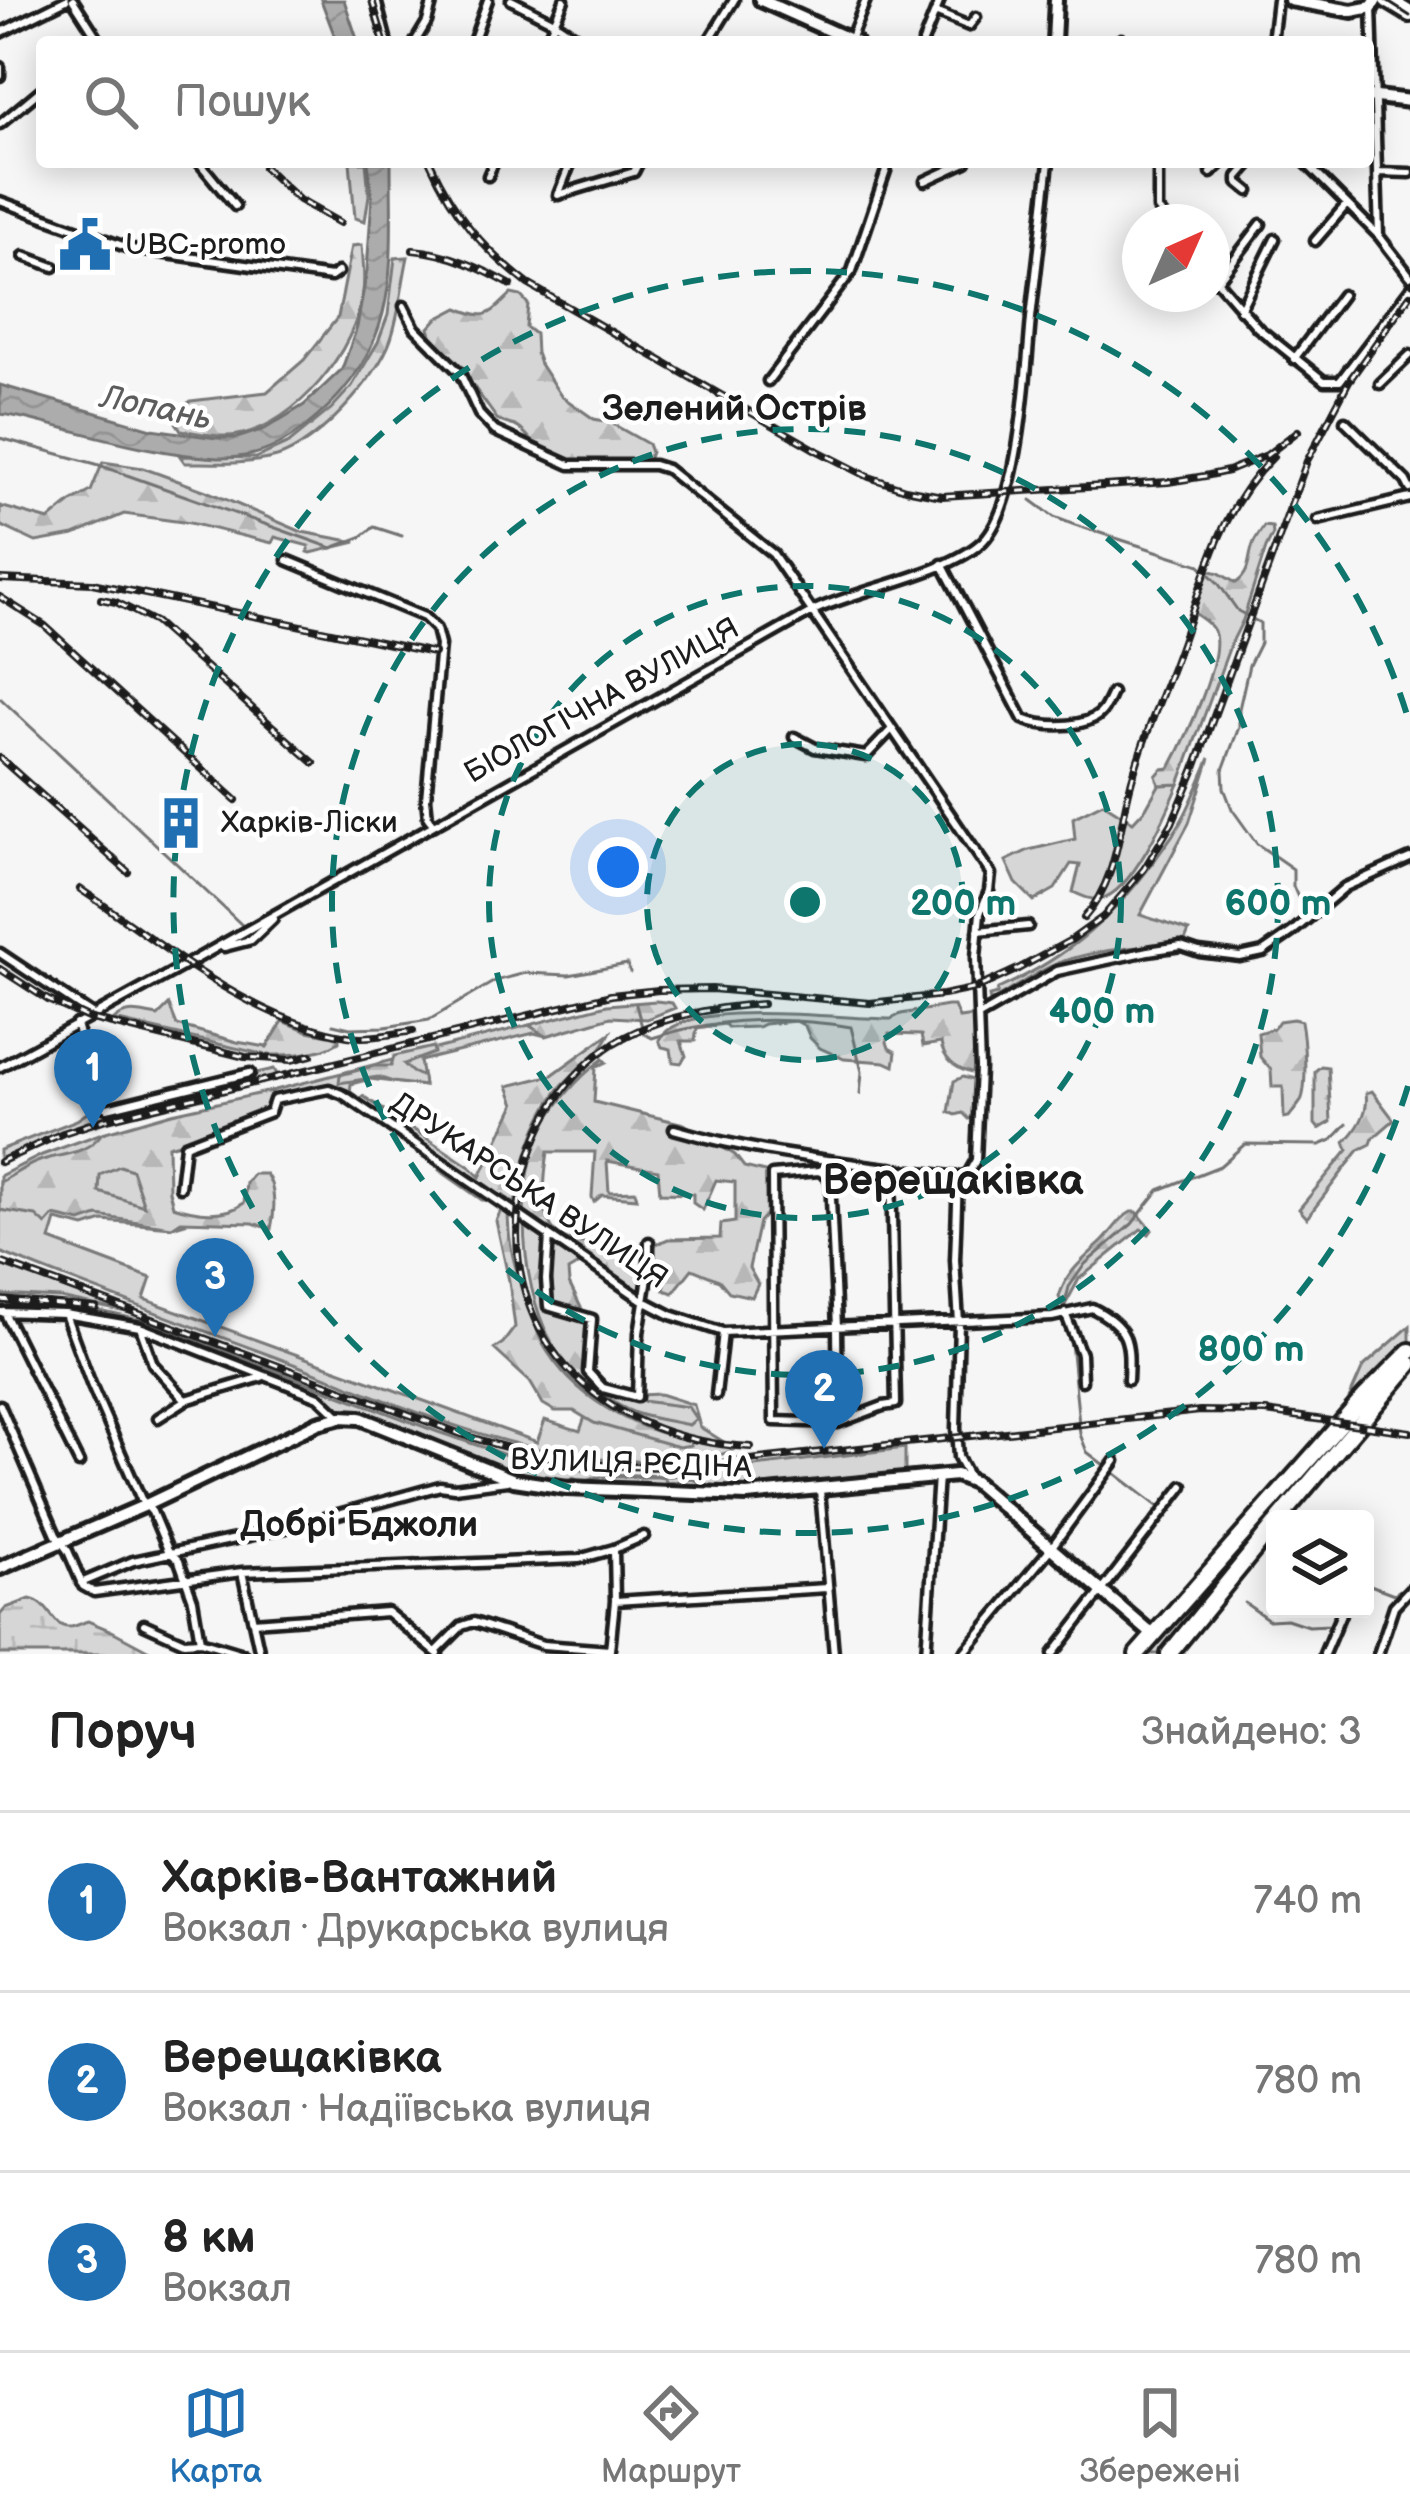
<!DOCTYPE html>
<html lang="uk">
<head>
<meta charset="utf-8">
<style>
	body { margin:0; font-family:"Balsamiq Sans",sans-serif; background:#f6f6f6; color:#222 }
	.controls { position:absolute; right:36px; bottom:36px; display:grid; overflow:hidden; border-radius:12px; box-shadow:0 6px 30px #0003 }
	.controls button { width:108px; height:108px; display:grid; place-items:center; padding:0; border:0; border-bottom:3px solid #e0e0e0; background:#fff; color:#222; font:60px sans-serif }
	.compass { position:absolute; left:1122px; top:204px; width:108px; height:108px; border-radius:50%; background:#fff; box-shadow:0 6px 30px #0003; rotate:45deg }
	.you { position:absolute; left:618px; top:867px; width:42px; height:42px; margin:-30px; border:9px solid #fff; border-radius:50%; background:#1a73e8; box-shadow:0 0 0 18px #1a73e833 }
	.badge { display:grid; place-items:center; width:78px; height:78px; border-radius:50%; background:#1f6fb2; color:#fff; font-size:39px; font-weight:700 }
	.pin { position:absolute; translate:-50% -99px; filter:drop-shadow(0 3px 6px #0008) }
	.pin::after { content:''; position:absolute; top:63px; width:42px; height:36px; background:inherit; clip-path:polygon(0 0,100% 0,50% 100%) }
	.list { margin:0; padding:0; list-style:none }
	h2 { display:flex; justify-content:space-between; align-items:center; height:156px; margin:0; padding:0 48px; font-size:51px }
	h2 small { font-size:39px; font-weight:400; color:#767676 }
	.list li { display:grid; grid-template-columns:78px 1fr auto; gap:36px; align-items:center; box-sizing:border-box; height:180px; padding:0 48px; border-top:3px solid #e0e0e0 }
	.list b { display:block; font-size:45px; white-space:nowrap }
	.list p { margin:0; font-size:39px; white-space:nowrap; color:#767676 }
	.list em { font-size:39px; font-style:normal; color:#767676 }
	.icon { flex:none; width:66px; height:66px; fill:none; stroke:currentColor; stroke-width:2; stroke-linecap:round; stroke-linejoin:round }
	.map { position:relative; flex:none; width:1410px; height:1654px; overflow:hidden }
	.search { position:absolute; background:#fff; box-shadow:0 6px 30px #0003; left:36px; right:36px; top:36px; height:132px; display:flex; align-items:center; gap:30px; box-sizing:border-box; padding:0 42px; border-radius:12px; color:#767676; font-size:45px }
	.sheet { height:696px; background:#fff }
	nav { display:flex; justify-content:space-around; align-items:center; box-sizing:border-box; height:168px; border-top:3px solid #e0e0e0; background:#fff; font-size:33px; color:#767676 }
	nav a { display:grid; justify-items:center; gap:6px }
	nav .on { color:#1f6fb2 }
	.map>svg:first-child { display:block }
	.grass { fill:#d6d6d6; stroke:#797979; stroke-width:3 }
	.forest { fill:url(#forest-firs); stroke:#797979; stroke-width:3; fill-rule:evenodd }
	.wetland { fill:url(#wetland-marsh); stroke:#797979; stroke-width:3 }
	.water { fill:url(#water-waves); stroke:#727272; stroke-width:3 }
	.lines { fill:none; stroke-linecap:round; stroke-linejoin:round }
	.stream { stroke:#727272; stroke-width:3 }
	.street-casing { stroke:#1c1c1c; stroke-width:15 }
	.secondary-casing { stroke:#1c1c1c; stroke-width:20 }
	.primary-casing { stroke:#1c1c1c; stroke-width:22 }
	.street { stroke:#fff; stroke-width:6 }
	.secondary { stroke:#fff; stroke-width:10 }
	.primary { stroke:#fff; stroke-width:14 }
	.tram { stroke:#1c1c1c; stroke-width:3 }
	.rail-casing { stroke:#1c1c1c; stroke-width:8 }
	.rail { stroke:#fff; stroke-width:3; stroke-dasharray:9; stroke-linecap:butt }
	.ring { fill:none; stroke:#0f766e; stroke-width:6; stroke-dasharray:21 15 }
	.labels { text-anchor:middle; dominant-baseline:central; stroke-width:9; stroke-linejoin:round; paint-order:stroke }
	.poi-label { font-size:30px; fill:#1c1c1c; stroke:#fff; text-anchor:start }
	.street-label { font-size:30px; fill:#1c1c1c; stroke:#fff }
	.water-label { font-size:33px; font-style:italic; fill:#5d5d5d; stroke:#fff }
	.quarter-label { font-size:36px; font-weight:bold; fill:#1c1c1c; stroke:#fff }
	.district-label { font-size:42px; font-weight:bold; fill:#1c1c1c; stroke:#fff }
	.centre { fill:#0f766e; stroke:#fff; stroke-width:6 }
	.ring-label { font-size:36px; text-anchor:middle; font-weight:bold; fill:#0f766e; stroke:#fff; stroke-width:9; stroke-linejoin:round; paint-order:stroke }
</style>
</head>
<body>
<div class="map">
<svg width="1410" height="1654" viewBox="0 0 1410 1654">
	<defs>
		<pattern id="forest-firs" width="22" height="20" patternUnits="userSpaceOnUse" patternTransform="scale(3)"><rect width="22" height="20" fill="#d6d6d6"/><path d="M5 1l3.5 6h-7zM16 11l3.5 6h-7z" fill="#b7b7b7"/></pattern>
		<pattern id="wetland-marsh" width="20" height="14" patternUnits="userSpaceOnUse" patternTransform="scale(3)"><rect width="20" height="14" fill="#d6d6d6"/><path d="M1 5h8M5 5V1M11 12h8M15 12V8" fill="none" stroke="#b7b7b7"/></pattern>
		<pattern id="water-waves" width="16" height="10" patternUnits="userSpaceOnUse" patternTransform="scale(3)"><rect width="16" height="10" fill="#acacac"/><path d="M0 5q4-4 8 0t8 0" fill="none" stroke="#939393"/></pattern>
	</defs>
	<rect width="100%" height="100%" fill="#f6f6f6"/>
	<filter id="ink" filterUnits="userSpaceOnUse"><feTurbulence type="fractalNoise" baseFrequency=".00833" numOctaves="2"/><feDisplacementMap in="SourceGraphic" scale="24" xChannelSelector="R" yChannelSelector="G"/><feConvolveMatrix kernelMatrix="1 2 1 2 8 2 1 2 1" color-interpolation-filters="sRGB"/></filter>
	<g filter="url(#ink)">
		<!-- grass -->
		<path class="grass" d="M1210,758l-21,65 -49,92 49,16 -5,12c-41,4 -98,6 -135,24 -20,10 -40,24 -59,35l-1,-6 8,-2 1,-5c71,-32 120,-75 164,-139 7,-10 15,-20 21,-32 10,-19 18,-40 27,-60z
			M1179,784c-12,29 -47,109 -79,115 -11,1 -18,-3 -27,-7l7,-27 -9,-1 -16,25 -21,12 -18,-18 -10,-22 23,-11 46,-11 -2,-21 30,-15 30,19 13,-14 13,-23z
			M529,1025l17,11 -12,-3 -114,28 4,25 -54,-7 -19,5 -1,8 -6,3 -8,-5 -62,10 -3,-9z
			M274,1069l4,7 -181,42 -97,41v-9l77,-30 13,-9z
			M102,1133l19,27 64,63 -13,4 -69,-6 -18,6 -29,-7 -6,20 101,38 -7,21 393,143 8,-22 35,11 14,-40 -9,-8 3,-11 16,16 35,7 21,-1 34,11 6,22 35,22c-20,10 -40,10 -63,11 -137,11 -271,-56 -397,-103 -92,-34 -184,-68 -275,-105v-76l42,-21z
			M0,1265l131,48 -71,-15 -60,-3z
			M0,1302l91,7 53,12 294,111 71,24 60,12 39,6 63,2 234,-28v24l-179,18 -167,-6 -44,-6 -60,-25 -114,-36 -22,-20 -179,-69 -75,-14 -65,-2z
			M1410,1326v15l-36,33 -29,34 18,-41z
			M1344,1425l7,1 -190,228h-11z"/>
		<!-- forest -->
		<path class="forest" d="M350,162h16l3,33 -4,26 -10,-3z
			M362,245c1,15 3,32 1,47 -7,58 -66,132 -125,143 -18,3 -38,-2 -57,-5l-10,-15 20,-14 76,-9 37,-32 34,-43 14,-71z
			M408,257c-6,26 -8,56 -17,82 -13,39 -74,106 -114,118 -30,8 -61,6 -92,6l-5,-7 76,2 33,-15 42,-34 21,-23 26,-44 10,-27 7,-57z
			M511,294l10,2 7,8 -2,23 9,7 1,19 4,11 21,32 33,23 15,3 39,22 3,8 -3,8 -7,3c-31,0 -68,3 -97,-12 -12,-6 -17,-20 -29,-25 -7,-2 -13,-3 -18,-7l-38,-53 -28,-31 -2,-7 8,-9 21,-11c30,13 31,7 53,-14z
			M103,462l40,6 63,23 96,41 54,10 -45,11 -3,-1 1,-6 -34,-9 -3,6 -82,-20 -66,-9 -50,21 -38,7 -36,-17v-19l49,14 22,-18 20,-11z
			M1264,526l8,1 1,7 -7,14 -23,72 -13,26 -51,138 -20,1 -3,-9 6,-7 8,-1c14,-26 55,-110 44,-137 -4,-9 -14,-13 -21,-19l14,-42 12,3 17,10c16,-11 11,-25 18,-41 3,-6 7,-11 10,-16z
			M656,1001l16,2 3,5 -28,11 -36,-2 -65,19 -17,-11 78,-20z
			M169,1005l8,20 60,17 30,5 16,-26 25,10 31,6v5c-20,13 -50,13 -73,13l-152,-35c13,-13 28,-6 44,-4z
			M947,1006h7l5,12 15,-2 3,54 -6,3c-15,-4 -28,-14 -30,-30l-18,3 -2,-11 -32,-1 -2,8 2,6 7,4 -2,14 -9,-4 -41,-3 -24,-11 -10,-10 -5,-12 -9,-5 -32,3 -6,3 -30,1 -3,-4 -28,4 -2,13h-14l5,15 -5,7 -8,-1 -2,-13 -9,-2 -3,-7c24,-44 185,-20 232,-21l10,-5z
			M1293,1019l8,2c3,16 7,65 0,80 -2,4 -10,13 -12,16l-5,1 -1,-31h-11l-1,-17 -11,-13 -2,-24 16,-5 5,-7z
			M610,1033c-9,22 -36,37 -51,56 -26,35 -36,74 -44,115l-11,-8 -1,5 -21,-1 -43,-30 3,-10 -85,-60 6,-4 107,71 10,10 35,-73 -7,-18 44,-11z
			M433,1047l1,6 -30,11 8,8 11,5 1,9 -31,-4 -15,-5 -39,6 1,-8 34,-9h17l3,-10z
			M603,1059l3,3 -10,5 -2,35 90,22 51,31 9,12 25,6 3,24 -6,17 -7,8 -10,46 9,16 -6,13 -23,-5 -10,-12 -27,-11 -19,24 -9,-3 2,-9 -7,-9 -11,22 -9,3 -54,-36 -17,10 1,12 21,43 -4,23 2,23 9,9 45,20 46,6 8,12 -7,6c-17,-4 -37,-6 -54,-12 -21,-8 -53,-31 -68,-47 -45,-54 -55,-166 -28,-229 13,-30 38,-59 64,-78zM548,1152h47l-3,45 2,5 8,-7 35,3 -2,-7 -26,1 -2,-31 51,9 2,23 33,1v9l10,7 13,-30 19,2v40l-14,2 -1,14 -52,1 -14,6 -10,26 -27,-21 -15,-18 -9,10c-58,8 -51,-52 -45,-90z
			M1321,1066l7,1 3,55 -12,7 -4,-5v-53z
			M963,1077l10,3 -1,18 3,18 -6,3 -6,-6 -7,2 -7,-3 5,-31z
			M271,1091l3,9 -10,20 -96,26 1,45 4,15c21,7 52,12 71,-3l2,-20 7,-9h13c10,13 9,38 5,55l-18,-6 -72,-2 -9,6 -74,-11 -17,6 -27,-6 -8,9 -10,-9 -36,-6v-28c12,-6 24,-15 37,-20 24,-9 49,-6 65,-29l70,-20zM120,1166l12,4 12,36 -45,-14 1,-17z
			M1372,1091l22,29 -21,18 -2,6 -12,6 -52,68 -8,-9 49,-59 -3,-8c13,-13 24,-30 21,-49z
			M504,1204l4,5c0,36 6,57 19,91 5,14 9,31 16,44 30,53 89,85 147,96l1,5 -12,2 -85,-24 -20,-12h-19l-12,-7 -13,-22 -36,-33 9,-6 12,-16 -6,-46 -13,-60z
			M1131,1212h6l15,18 -3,4 -8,-5 -62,50 -15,28 -5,-10c7,-25 26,-39 44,-56 10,-10 15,-22 28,-29z
			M596,1477h61l7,1 3,5 24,-4 26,8 -2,3 -158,-6 -1,-3 17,-3 10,5z"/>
		<!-- wetland -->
		<path class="wetland" d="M30,1599c21,4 22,29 39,28 6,0 12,-4 19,-6l24,10 43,23h-155v-39l6,-7z"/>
		<!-- water -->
		<path class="water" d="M321,0h23l14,42h-21z
			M368,162h23c0,104 11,180 -74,255 -31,27 -57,42 -99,41 -53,-3 -104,-17 -155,-30 -21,-5 -42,-12 -63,-14v-29l152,44 64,9h21l28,-9 39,-24 38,-36 15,-42 10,-57 5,-73z"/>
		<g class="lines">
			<!-- stream -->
			<path class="stream" d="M0,438l96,26 236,84 29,-11 13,-10 28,9
				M1031,500l23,17 21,8 125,40 18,18 20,28 22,12v20l-11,22 -10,44v18l-16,43 1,18 8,21 25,35 36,25v17l10,23
				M0,698l259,243
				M636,1005l8,29 8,4c66,-21 131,-22 199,-11l11,45 -2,22
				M333,1024l17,4 35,-1 44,-7 66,-39 31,-8 43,2 58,-11 3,8
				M1160,1508l-73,-56 -7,-18 -9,-92 -9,-20 2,-15 5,-20 16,-23 47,-40 27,-34 61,-24 25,-22 75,1 12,-5 15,-16
				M1365,1583l29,11 16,-10
				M1245,1603l24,17 18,-1 21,7 22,-1 4,-4"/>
			<!-- street casing -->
			<g class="street-casing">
				<path id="street" d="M73,0l27,42
					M376,0l11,42
					M511,0l43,22 30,20
					M1372,7l7,229
					M935,12l34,14 7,-9
					M0,33l66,-33
					M1121,39v3
					M850,40l16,-40
					M415,42l12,-20 6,-22
					M473,42l15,-42
					M546,42l18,-42
					M708,42l26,-42
					M923,42l17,-42
					M1272,42l5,-42
					M0,67v9
					M0,124l42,-35
					M199,162l36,44
					M1158,162v47l10,13
					M1305,162l74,74 31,40
					M1378,172l32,1
					M1211,173l12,-11
					M488,176l6,-14
					M925,181l41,-19
					M1249,191l-11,-9v-5l13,-15
					M558,195l76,-23 5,-10
					M558,195l13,-33
					M0,201l131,48 200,28 7,-5
					M1315,241l32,-37
					M24,256l30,11
					M1212,275l46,53 66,53h16l70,-92
					M1217,282l44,-58
					M404,306l11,22 45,45 19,41 16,17 75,34h84l13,4 106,85 218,320 -2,17 -9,22 -4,44 4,111 -4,92 -8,14 -10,3 -3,83 4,63 -3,105 2,29 10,19
					M1240,310l35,-71
					M1294,359l48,-64
					M768,381l84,-110 37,-109
					M1380,384l30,-29
					M1345,421l61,60 4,8
					M1318,520l92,-22
					M287,560l137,57 12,12 4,16 -14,154 2,19 4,5
					M942,564l81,155c19,8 52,9 71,-1 10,-5 13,-15 18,-25
					M794,737l21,11 51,8 25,-26
					M978,931l50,-5
					M224,947l27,-7 22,-21
					M0,953l93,62
					M979,1016l78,-45 91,-20 33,-5 18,6 41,5 23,-5 29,-20 53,-45 65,-29
					M76,1024l23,81 8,3 143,-35
					M0,1067l189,-104 624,-352c45,-22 136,-37 170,-70 37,-37 43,-170 48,-223 6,-52 12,-104 18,-156
					M674,1129c92,27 188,35 284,48
					M833,1161l-14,10 -47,4 2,246 64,2 45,-17 13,-2 -5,-236
					M819,1171l11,7 7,149 1,96
					M180,1187l5,-42 85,-33 4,-12 55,-11 15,6 300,206 27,14 52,17 329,-15 40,-9c37,19 38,33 36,72
					M549,1236l-3,44 2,26 44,13 -4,53 15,16 34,9 2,-64 10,-62v-29
					M0,1312l65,2 75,13 179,70 21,20
					M4,1312l75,151
					M1065,1313l16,41 1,27
					M65,1314l26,70 50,115 11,13 16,38 11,11 14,39 7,41
					M140,1327l13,37 32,35
					M716,1395l7,-63
					M0,1405l56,130 12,16 15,35 11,6 148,-20 337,-13 35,-10 30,-13
					M158,1418l28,-18 76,-23
					M820,1490l14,164
					M242,1572l18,82
					M81,1583l52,-22 158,-34 149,-41 14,2 53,-7
					M615,1601l212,-13
					M253,1622l134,-10 51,42
					M144,1624l40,18 16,-1 43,13
					M610,1650l5,-49 -1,-51
					M436,1652l26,-26 12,-4 69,23 67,5
					M926,1654l12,-178
					M963,1654l88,-106 64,-87
					M1053,1654l130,-168
					M1324,1654l19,-45
					M1378,1654l16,-48 16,-17"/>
			</g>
			<!-- secondary casing -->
			<g class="secondary-casing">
				<path id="secondary" d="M761,0l94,42
					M1290,0l62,11 20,-4 4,-7
					M1054,42l2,-42
					M1368,96l42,5
					M0,1568l146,-63 172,-82 23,-6 19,1 154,62 53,8 180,7 209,-20 18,7 179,153"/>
			</g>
			<!-- primary casing -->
			<g class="primary-casing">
				<path id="primary" d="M1387,0l23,14
					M1279,1519l131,-155
					M1137,1654l228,-258 45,-45
					M1169,1654l106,-130"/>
			</g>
			<!-- street -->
			<use href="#street" class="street"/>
			<!-- secondary -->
			<use href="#secondary" class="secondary"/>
			<!-- primary -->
			<use href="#primary" class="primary"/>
			<!-- tram -->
			<path class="tram" d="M1385,0l25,16"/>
			<!-- rail casing -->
			<g class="rail-casing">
				<path id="rail" d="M372,0l12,42
					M430,162c24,53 52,86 98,122l290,167 51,26 36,12 37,7 226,-14 37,-6 23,-5 39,-16 31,-24
					M264,167l35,33 41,23
					M413,250c36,3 68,18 98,35
					M0,579l92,4 342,70
					M0,597l44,28 192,175
					M101,599l15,3 39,20 159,141
					M0,758l128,114
					M80,889c80,53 170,132 268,147 21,3 44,-2 65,-5
					M1084,918c33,-38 34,-84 46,-131 13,-51 36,-99 53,-149 24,-68 37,-128 90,-181
					M0,969l48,31 40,18 157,39 46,3 20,-5
					M0,1162l63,-29 40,-13 508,-125 48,-5 53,-1 158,14 73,-8 34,-7 41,-19 53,-29 32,-23 41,-48 28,-46 22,-52 113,-310 42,-80 61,-86
					M0,1262l461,172c89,29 157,38 251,30l488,-53 66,1 144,20
					M0,1300l96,8
					M751,1447c-152,-7 -263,-113 -227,-271 13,-54 42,-102 90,-133 43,-26 100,-36 149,-39"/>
			</g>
			<!-- rail -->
			<use href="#rail" class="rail"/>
		</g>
	</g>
	<!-- distance rings -->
	<circle cx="805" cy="902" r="158" fill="#0f766e" fill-opacity=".12"/>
	<g class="ring">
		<circle cx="805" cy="902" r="158"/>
		<circle cx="805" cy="902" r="316"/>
		<circle cx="805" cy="902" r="473"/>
		<path d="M1408 1086A631 631 0 1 1 1408 718"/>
	</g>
	<!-- icons -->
	<defs>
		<g id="civic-bare" transform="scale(4.14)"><path d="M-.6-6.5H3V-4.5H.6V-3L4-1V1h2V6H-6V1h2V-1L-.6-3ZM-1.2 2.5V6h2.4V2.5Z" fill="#1f6fb2" stroke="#fff" stroke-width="2.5" paint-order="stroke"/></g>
		<g id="building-bare" transform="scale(4.14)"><path d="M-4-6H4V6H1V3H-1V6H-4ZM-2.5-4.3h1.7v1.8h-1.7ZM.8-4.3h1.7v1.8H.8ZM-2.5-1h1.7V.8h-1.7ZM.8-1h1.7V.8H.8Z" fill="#1f6fb2" stroke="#fff" stroke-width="2.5" paint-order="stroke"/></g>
	</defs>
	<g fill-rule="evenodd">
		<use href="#civic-bare" x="85" y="245"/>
		<use href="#building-bare" x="181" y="823"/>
	</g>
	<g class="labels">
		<!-- poi labels -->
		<g class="poi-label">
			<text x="125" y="245">UBC-promo</text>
			<text x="221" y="823">Харків-Ліски</text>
		</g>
		<!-- street labels -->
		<g class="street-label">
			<text transform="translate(602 701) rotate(-29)">БІОЛОГІЧНА ВУЛИЦЯ</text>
			<text transform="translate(529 1191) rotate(34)">ДРУКАРСЬКА ВУЛИЦЯ</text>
			<text transform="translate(631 1464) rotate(2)">ВУЛИЦЯ РЄДІНА</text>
		</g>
		<!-- water labels -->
		<g class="water-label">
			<text transform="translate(156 408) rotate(12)">Лопань</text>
		</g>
		<!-- quarter labels -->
		<g class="quarter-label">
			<text x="734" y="409">Зелений Острів</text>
			<text x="359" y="1525">Добрі Бджоли</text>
		</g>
		<!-- district labels -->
		<g class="district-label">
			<text x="953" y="1181">Верещаківка</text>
		</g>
	</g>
	<circle cx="805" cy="902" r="18" class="centre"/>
	<g class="ring-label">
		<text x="963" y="915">200 m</text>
		<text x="1278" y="915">600 m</text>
		<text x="1102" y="1023">400 m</text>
		<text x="1251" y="1361">800 m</text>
	</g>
</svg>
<div class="controls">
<button><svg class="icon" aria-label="layers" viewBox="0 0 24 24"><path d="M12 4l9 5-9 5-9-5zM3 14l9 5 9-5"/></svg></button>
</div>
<svg class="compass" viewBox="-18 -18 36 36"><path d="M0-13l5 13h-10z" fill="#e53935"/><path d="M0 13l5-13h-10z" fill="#767676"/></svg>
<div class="you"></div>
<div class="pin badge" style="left:93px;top:1128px">1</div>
<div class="pin badge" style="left:824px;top:1449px">2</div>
<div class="pin badge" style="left:215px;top:1337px">3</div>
<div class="search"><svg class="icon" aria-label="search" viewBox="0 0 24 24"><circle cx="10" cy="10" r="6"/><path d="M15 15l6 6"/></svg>Пошук</div>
</div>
<section class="sheet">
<h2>Поруч<small>Знайдено: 3</small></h2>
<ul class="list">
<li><span class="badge">1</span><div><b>Харків-Вантажний</b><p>Вокзал · Друкарська вулиця</p></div><em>740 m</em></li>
<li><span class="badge">2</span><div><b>Верещаківка</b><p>Вокзал · Надіївська вулиця</p></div><em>780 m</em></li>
<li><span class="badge">3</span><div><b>8 км</b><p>Вокзал</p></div><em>780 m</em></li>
</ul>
</section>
<nav>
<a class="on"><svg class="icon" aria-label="map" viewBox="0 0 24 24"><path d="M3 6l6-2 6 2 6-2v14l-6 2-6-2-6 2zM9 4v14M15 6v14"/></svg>Карта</a>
<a><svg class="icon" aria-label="directions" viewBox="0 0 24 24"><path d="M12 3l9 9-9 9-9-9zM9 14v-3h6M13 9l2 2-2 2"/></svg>Маршрут</a>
<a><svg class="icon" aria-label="saved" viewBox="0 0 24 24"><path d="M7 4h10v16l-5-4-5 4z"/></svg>Збережені</a>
</nav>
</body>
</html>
